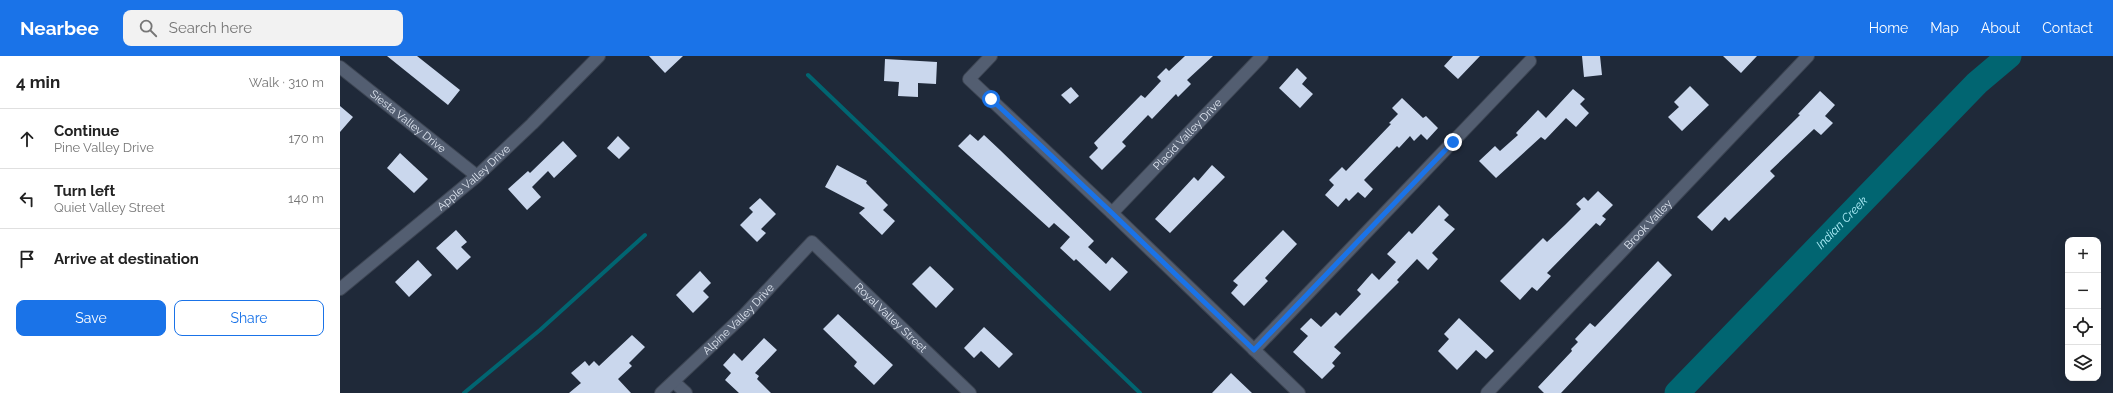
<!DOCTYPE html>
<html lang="en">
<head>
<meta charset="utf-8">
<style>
	body { margin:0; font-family:Raleway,sans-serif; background:#f2f2f2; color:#222 }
	.controls { position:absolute; right:12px; bottom:12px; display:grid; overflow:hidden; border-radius:8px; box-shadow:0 4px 16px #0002 }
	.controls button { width:36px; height:36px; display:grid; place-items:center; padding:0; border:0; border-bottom:1px solid #e0e0e0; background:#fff; color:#222; font:20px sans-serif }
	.stop { position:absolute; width:12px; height:12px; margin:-9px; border:3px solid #1a73e8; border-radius:50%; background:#fff }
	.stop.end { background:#1a73e8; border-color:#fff; box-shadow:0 1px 4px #0008 }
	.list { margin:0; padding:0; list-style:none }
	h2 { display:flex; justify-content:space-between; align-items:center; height:52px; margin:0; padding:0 16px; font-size:17px }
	h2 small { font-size:13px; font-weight:400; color:#767676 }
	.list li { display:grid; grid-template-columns:26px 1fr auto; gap:12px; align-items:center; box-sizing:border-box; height:60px; padding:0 16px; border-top:1px solid #e0e0e0 }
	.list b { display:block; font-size:15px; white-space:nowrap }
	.list p { margin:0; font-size:13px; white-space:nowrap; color:#767676 }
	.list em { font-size:13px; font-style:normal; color:#767676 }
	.actions { display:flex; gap:8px; padding:12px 16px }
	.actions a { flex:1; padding:9px 0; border:1px solid #1a73e8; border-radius:8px; text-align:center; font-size:14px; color:#1a73e8 }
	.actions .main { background:#1a73e8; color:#fff }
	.icon { flex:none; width:22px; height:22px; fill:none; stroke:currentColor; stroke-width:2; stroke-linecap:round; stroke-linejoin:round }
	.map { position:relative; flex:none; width:1773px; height:337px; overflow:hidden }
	header { display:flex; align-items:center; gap:24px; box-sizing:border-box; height:56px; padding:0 20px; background:#1a73e8; color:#fff }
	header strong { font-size:19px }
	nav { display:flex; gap:22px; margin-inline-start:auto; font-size:14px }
	.search { width:280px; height:36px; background:#f2f2f2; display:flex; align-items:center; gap:10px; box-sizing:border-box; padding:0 14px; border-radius:8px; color:#767676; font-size:15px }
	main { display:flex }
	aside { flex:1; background:#fff }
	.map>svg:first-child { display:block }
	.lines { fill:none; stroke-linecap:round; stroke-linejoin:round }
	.stream { stroke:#016571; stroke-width:4 }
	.river { stroke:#016571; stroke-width:25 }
	.building { fill:#cad7ed }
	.minor-casing { stroke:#3c4452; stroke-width:14 }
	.minor { stroke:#535e71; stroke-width:12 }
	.route { stroke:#1a73e8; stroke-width:5 }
	.labels { text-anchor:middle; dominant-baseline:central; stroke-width:4; stroke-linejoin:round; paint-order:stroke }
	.street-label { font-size:11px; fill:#dee5f0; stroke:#161f2f }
	.water-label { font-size:12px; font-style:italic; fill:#b0f0fb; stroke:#161f2f }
</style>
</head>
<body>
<header>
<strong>Nearbee</strong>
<div class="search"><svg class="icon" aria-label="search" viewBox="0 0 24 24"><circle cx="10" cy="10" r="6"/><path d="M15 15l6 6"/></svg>Search here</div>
<nav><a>Home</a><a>Map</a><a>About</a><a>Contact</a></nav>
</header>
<main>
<aside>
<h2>4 min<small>Walk · 310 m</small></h2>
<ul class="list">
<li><svg class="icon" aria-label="ahead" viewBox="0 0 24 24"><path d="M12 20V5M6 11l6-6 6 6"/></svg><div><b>Continue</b><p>Pine Valley Drive</p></div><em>170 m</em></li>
<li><svg class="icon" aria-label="left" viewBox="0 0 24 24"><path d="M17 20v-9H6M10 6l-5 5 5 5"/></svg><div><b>Turn left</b><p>Quiet Valley Street</p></div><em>140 m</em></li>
<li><svg class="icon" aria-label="arrive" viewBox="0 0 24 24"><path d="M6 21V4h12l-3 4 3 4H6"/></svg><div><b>Arrive at destination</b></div></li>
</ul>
<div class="actions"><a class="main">Save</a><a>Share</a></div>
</aside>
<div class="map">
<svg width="1773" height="337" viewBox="0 0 1773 337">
	<rect width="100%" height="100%" fill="#1f2939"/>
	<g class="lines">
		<!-- stream -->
		<path class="stream" d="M468,19l332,318
			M124,337l76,-63 105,-95"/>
		<!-- river -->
		<path class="river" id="s1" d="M1337,337l300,-310 32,-27"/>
	</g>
	<!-- building -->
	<path class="building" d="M47,0h30l43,34 -12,15z
		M309,0h34l-18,17z
		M845,0h28l-26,24 4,4 -13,13 -2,-3 -24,25 -4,-4 -26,27 4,4 -24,24 -13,-13 9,-9 -4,-5 47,-48 4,3 16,-17 -4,-4 9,-9 3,3z
		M1113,0h27l-22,23 -14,-13z
		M1242,0h18l2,19 -18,2z
		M1383,0h34l-16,17z
		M545,3l52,3 -1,22 -18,-1v14l-20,-1 1,-14 -15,-1z
		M957,12l10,10 -5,6 11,10 -13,14 -21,-20z
		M1350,30l19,19 -27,26 -14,-14 11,-10 -5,-5z
		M731,31l8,9 -9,8 -9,-9z
		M1233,33l12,10 -5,5 9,9 -13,14 -10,-9 -21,22 -4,-3 -45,41 -17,-17 16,-15 5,5 18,-16 -2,-2 22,-23 8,8z
		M1480,35l15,14 -10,11 8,7 -12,12 -7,-6 -44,42 5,5 -46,45 -4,-4 -13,14 -15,-14 103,-102 -2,-1z
		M1062,42l21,20 3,-2 12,12 -11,12 -6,-6 -7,7 -4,-5 -11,12 -2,-2 -33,34 9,9 -8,9 -7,-6 -9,9 -3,-3 -8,9 -13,-12 9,-10 -5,-5 13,-13 4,4 45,-47 -2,-1 9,-9 -6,-6z
		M0,50l13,11 -13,15z
		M630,78l8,7 6,-6 16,15 94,91 -6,6 18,17 6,-7 16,15 -18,19 -34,-32 -2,2 -14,-13 10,-11 -16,-14 -5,5 -91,-82z
		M278,80l12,12 -11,11 -12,-11z
		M223,85l14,15 -23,22 -6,-7 -16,16 9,10 -14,13 -19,-21 20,-18 2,2z
		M60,97l28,26 -14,14 -27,-25z
		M497,109l30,16 -1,2 22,22 -5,5 12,11 -13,14 -23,-22 6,-5 -40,-21z
		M872,109l13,12 -55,56 -15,-14 39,-42 4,4z
		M1258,135l15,14 -11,11 4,3 -6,7 -4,-3 -49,50 4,3 -14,15 -5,-4 -12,13 -20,-19 43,-43 4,4 18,-17 16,-16 -5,-5 8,-7 4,4z
		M420,142l16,16 -15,15 5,4 -9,9 -17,-17 13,-13 -4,-4z
		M1099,149l10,10 -5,5 11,9 -23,24 6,6 -10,11 -11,-11 -20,21 2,2 -65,65 7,6 -9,10 3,3 -13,13 -29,-27 15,-16 -8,-7 11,-11 10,9 15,-15 4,4 21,-22 -4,-4 15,-17 7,7 17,-18 -9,-8 22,-23 3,3z
		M116,174l11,12 -6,5 10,10 -14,13 -21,-22z
		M943,174l14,14 -32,34 3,3 -24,25 -13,-13 7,-8 -5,-4z
		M78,204l14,15 -23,22 -14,-15z
		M1318,205l14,14 -111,118h-17l-6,-6 34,-36 -1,-2 7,-7 -3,-3 15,-16 5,4z
		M590,210l24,23 -18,19 -24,-24z
		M360,215l11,12 -8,8 6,6 -16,16 -17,-18z
		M498,258l55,51 -19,20 -20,-19 3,-4 -34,-33z
		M1119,262l35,33 -8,8 -10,-9 -19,20 -19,-19 11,-12 -5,-5z
		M644,271l29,27 -14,14 -18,-17 -7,7 -10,-10z
		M292,279l13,12 -16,16 3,3 -14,13 13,14h-62l12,-10 -10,-10 14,-12 4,5 5,-5 5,5z
		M424,282l13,12 -22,23 4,3 -2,3 14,14h-32l-14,-13 6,-7 -8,-8 11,-12 8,8z
		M891,317l21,20h-40z"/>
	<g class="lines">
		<!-- minor casing -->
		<g class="minor-casing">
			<g id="minor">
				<path d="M651,0l-22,23 143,134 187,180"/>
				<path id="s2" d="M0,11l137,109"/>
				<path id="s3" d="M772,157l150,-157"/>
				<path id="s4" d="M0,233l137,-113 55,-52 67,-68"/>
				<path d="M914,294l276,-289"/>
				<path d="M334,326l12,11"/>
				<path id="s5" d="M321,337l84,-79 67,-72 158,151"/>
				<path id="s6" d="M1147,337l321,-337"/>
			</g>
		</g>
		<!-- minor -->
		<use href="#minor" class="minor"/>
	</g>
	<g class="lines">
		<!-- route -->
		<path class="route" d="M651,43l121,114 142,137 199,-208"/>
	</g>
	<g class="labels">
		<!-- street labels -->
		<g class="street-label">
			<text stroke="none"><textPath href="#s2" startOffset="87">Siesta Valley Drive</textPath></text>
			<text stroke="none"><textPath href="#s3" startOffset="109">Placid Valley Drive</textPath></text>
			<text stroke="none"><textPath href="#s4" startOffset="174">Apple Valley Drive</textPath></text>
			<text stroke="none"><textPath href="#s6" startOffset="233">Brook Valley</textPath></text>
			<text stroke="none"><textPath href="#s5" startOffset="323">Royal Valley Street</textPath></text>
			<text stroke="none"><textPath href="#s5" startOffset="107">Alpine Valley Drive</textPath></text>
		</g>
		<!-- water labels -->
		<g class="water-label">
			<text stroke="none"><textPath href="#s1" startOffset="237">Indian Creek</textPath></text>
		</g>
	</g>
</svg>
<div class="controls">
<button>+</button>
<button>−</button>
<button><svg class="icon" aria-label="locate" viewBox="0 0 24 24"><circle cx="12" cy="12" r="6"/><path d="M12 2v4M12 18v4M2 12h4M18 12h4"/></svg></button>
<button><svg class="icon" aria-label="layers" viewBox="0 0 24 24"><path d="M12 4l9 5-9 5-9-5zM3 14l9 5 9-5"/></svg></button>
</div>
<div class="stop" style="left:651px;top:43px"></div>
<div class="stop end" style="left:1113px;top:86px"></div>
</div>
</main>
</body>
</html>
